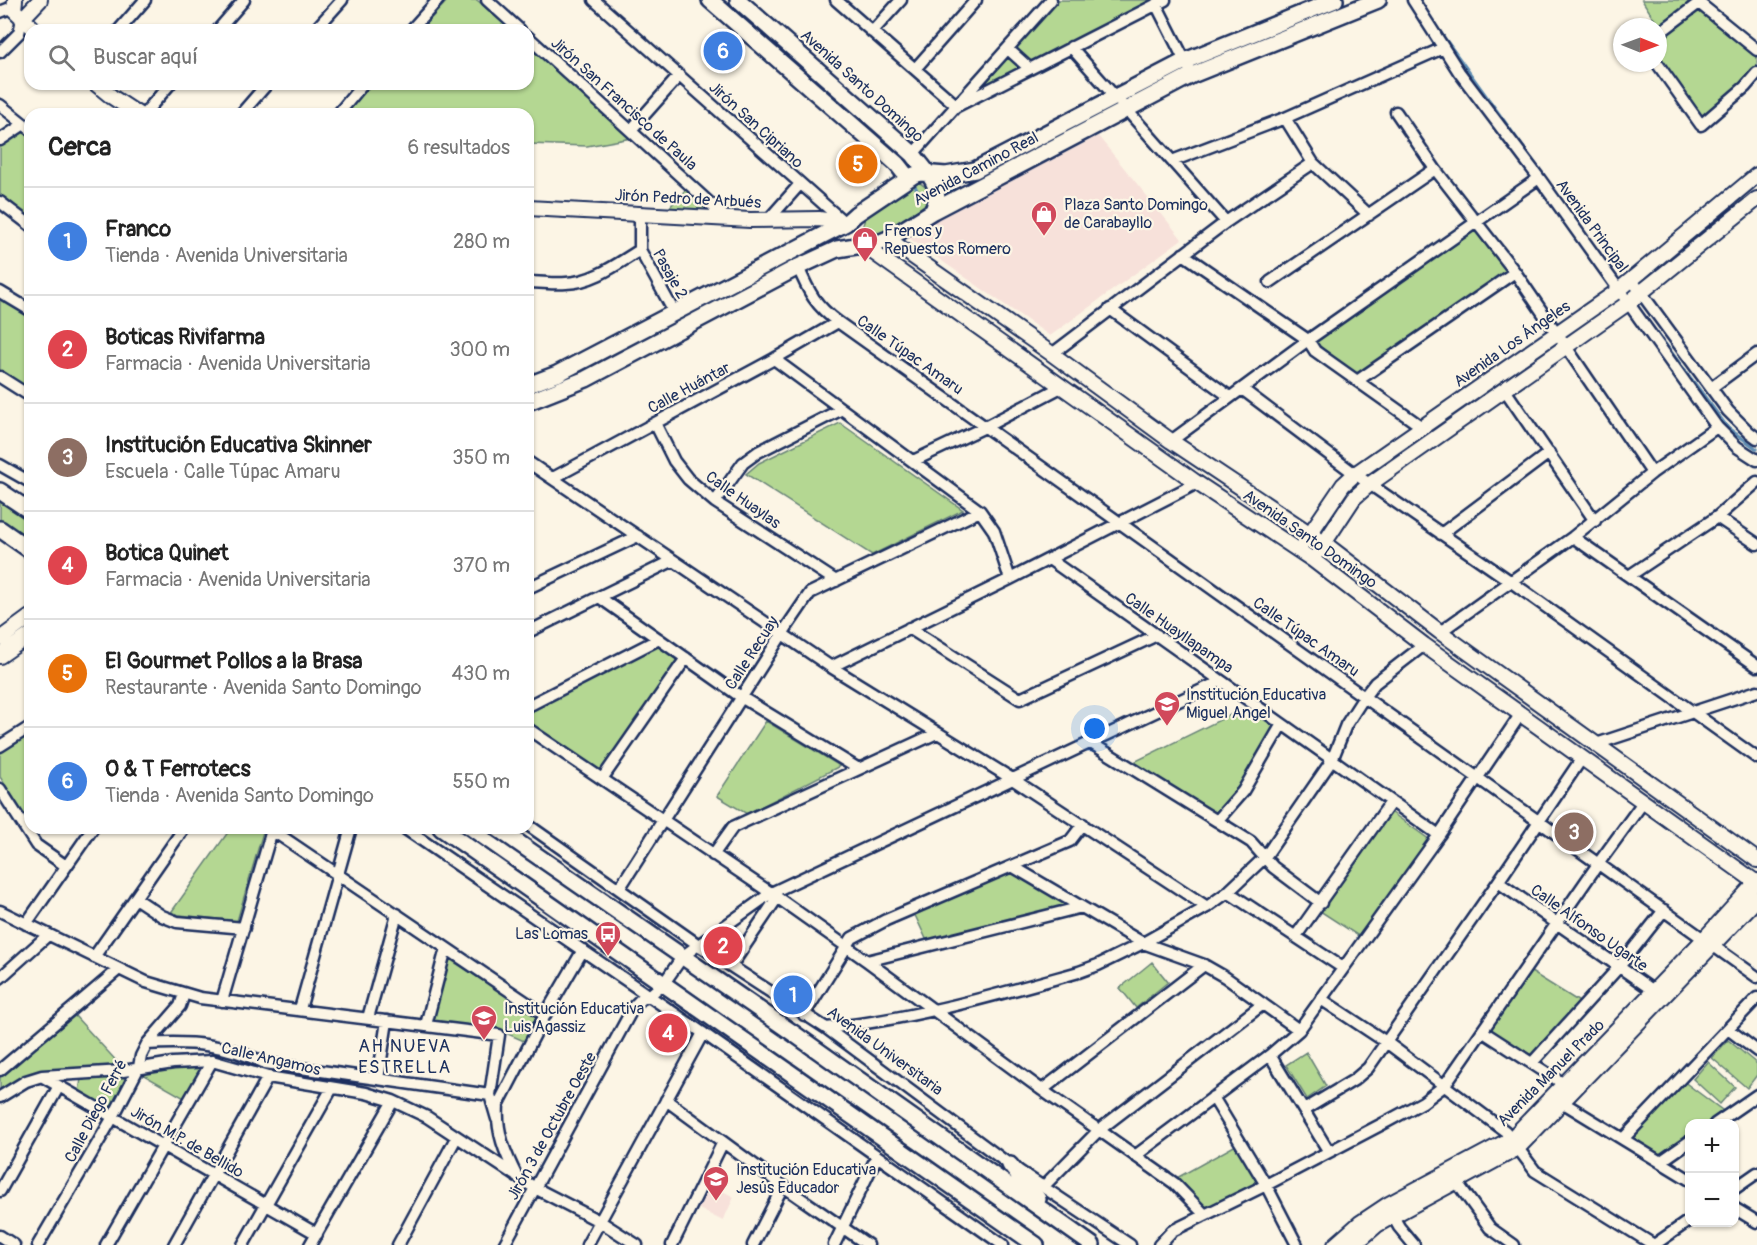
<!DOCTYPE html>
<html lang="es">
<head>
<meta charset="utf-8">
<style>
	body { margin:0; font-family:Pangolin,sans-serif; background:#f6f6f6; color:#222 }
	.controls { position:absolute; right:18px; bottom:18px; display:grid; overflow:hidden; border-radius:12px; box-shadow:0 2px 4px #0004 }
	.controls button { width:54px; height:54px; display:grid; place-items:center; padding:0; border:0; border-bottom:2px solid #e0e0e0; background:#fff; color:#222; font:30px sans-serif }
	.compass { position:absolute; left:1613px; top:18px; width:54px; height:54px; border-radius:50%; background:#fff; box-shadow:0 2px 4px #0004; rotate:91deg }
	.you { position:absolute; left:1095px; top:729px; width:21px; height:21px; margin:-15px; border:4px solid #fff; border-radius:50%; background:#1a73e8; box-shadow:0 0 0 9px #1a73e833 }
	.badge { display:grid; place-items:center; width:39px; height:39px; border-radius:50%; background:#d1495b; color:#fff; font-size:20px; font-weight:700 }
	.pin { position:absolute; translate:-50% -50%; border:3px solid #fff; box-shadow:0 2px 6px #0006 }
	.list { margin:0; padding:0; list-style:none }
	h2 { display:flex; justify-content:space-between; align-items:center; height:78px; margin:0; padding:0 24px; font-size:26px }
	h2 small { font-size:20px; font-weight:400; color:#767676 }
	.list li { display:grid; grid-template-columns:39px 1fr auto; gap:18px; align-items:center; box-sizing:border-box; height:108px; padding:0 24px; border-top:2px solid #e0e0e0 }
	.list b { display:block; font-size:22px; white-space:nowrap }
	.list p { margin:0; font-size:20px; white-space:nowrap; color:#767676 }
	.list em { font-size:20px; font-style:normal; color:#767676 }
	.icon { flex:none; width:33px; height:33px; fill:none; stroke:currentColor; stroke-width:2; stroke-linecap:round; stroke-linejoin:round }
	.map { position:relative; flex:none; width:1757px; height:1245px; overflow:hidden }
	.search { position:absolute; background:#fff; box-shadow:0 2px 4px #0004; left:24px; top:24px; width:510px; height:66px; display:flex; align-items:center; gap:15px; box-sizing:border-box; padding:0 21px; border-radius:18px; color:#767676; font-size:22px }
	.panel { position:absolute; background:#fff; box-shadow:0 2px 4px #0004; left:24px; top:108px; width:510px; height:726px; border-radius:18px }
	.map>svg:first-child { display:block }
	.built { fill:#f7e1da }
	.green { fill:#b4d792; stroke:#688378; stroke-width:1.5 }
	.lines { fill:none; stroke-linecap:round; stroke-linejoin:round }
	.stream { stroke:#5e8db3; stroke-width:3 }
	.minor-casing { stroke:#1b2f5e; stroke-width:15 }
	.tertiary-casing { stroke:#1b2f5e; stroke-width:18 }
	.secondary-casing { stroke:#1b2f5e; stroke-width:20 }
	.minor { stroke:#fcf5e5; stroke-width:10 }
	.tertiary { stroke:#fcf5e5; stroke-width:14 }
	.secondary { stroke:#fcf5e5; stroke-width:15 }
	.labels { text-anchor:middle; dominant-baseline:central; stroke-width:4.5; stroke-linejoin:round; paint-order:stroke }
	.street-label { font-size:16px; fill:#1b2f5e; stroke:#fcf5e5 }
	.poi-label { font-size:16px; fill:#1b2f5e; stroke:#fcf5e5; text-anchor:start }
	.neighbourhood-label { font-size:18px; letter-spacing:1.5px; fill:#1b2f5e; stroke:#fcf5e5 }
</style>
</head>
<body>
<div class="map">
<svg width="1757" height="1245" viewBox="0 0 1757 1245">
	<rect width="100%" height="100%" fill="#fcf5e5"/>
	<filter id="ink" filterUnits="userSpaceOnUse"><feTurbulence type="fractalNoise" baseFrequency=".0167" numOctaves="2"/><feDisplacementMap in="SourceGraphic" scale="12" xChannelSelector="R" yChannelSelector="G"/><feConvolveMatrix kernelMatrix="1 2 1 2 8 2 1 2 1" color-interpolation-filters="sRGB"/></filter>
	<g filter="url(#ink)">
		<!-- built -->
		<path class="built" d="M1098,136l84,103 -132,97 -144,-100z
			M709,1184l25,13 -11,24 -26,-13z"/>
		<!-- green -->
		<path class="green" d="M448,0h29l34,30h-91z
			M1056,0h95l-175,92z
			M1642,0h44l3,4 -31,21z
			M1699,9l58,47v11l-18,19 -38,33 -43,-65v-14z
			M528,45l104,93 -45,8 -59,-2v-30h-184l27,-30h157z
			M23,129l7,6v82l-17,-11 -13,-12v-50z
			M920,183l9,7v8l-4,6c-13,10 -52,48 -63,25l3,-11 48,-34z
			M687,188l24,23 -44,-1z
			M1479,228l29,43 -152,105 -41,-34z
			M0,297l30,18v75l-30,-19z
			M840,423l123,87 -91,45 -126,-81 13,-11z
			M0,497l30,20v28l-30,-20z
			M659,645l21,14 -79,113 -73,-50v-10z
			M1248,706l28,19 -37,64 -22,26 -85,-52z
			M766,721l74,45 -93,48 -30,-18z
			M30,733v90l-30,-46v-25z
			M1388,810l42,30 -70,97 -40,-26z
			M231,828h26l6,4 -26,89 -67,-7z
			M1011,871l62,35 -145,37 -15,-32z
			M448,958l89,57 -13,26 -23,-10 -70,-9z
			M1152,962l16,20 -32,26 -16,-20z
			M1528,970l53,33 -49,55 -45,-29z
			M75,1016l47,51 -78,4 -44,21v-16z
			M1728,1040l29,24v11l-10,13 -35,-30z
			M1306,1052l20,34 -19,13 -21,-34z
			M1708,1062l27,25 -15,17 -27,-25z
			M181,1067h22l-17,32 -46,-26z
			M130,1075l-18,35 -33,-18 2,-13z
			M1683,1081l43,32 -16,10 -20,1 -1,14 -27,20 -32,-20z
			M1236,1145l24,38 -54,26 -31,-30z"/>
		<g class="lines">
			<!-- stream -->
			<path class="stream" d="M1433,22l103,143
				M913,182l7,14 10,-1
				M940,193l23,-5
				M1611,270l11,14
				M1634,302l94,126 29,21"/>
			<!-- minor casing -->
			<g class="minor-casing">
				<path id="minor" d="M487,0l33,30
					M594,0l251,223
					M836,0l121,106 208,-106
					M1413,0l46,72 80,106 178,249 20,20 20,13
					M1156,4l32,63
					M0,12l13,-5
					M119,30l26,-30
					M218,30l26,-30
					M315,30l27,-30
					M411,30l27,-30
					M872,32l29,-32
					M1658,34l41,-31 58,47
					M528,37l198,181
					M1071,47l155,175
					M1008,49l21,19
					M0,52l19,-19 3,-14
					M1657,63l44,62 44,-38 12,-14
					M915,69l61,-69
					M0,105l30,24
					M1396,112l39,57 80,103 137,201
					M144,114l26,-30
					M241,114l26,-30
					M338,114l25,-30
					M1285,118l28,45 56,52
					M631,130l48,-54
					M0,140l24,-16
					M913,154l138,-154
					M1172,161l113,-43 158,-70
					M0,202l30,23
					M640,214v36l34,62
					M769,219l31,-35
					M1183,254l125,86 7,11 107,76
					M798,267c11,26 18,39 40,55l919,655
					M1631,279l97,132 21,21 8,6
					M528,282c13,0 26,2 38,1 28,-1 51,-19 74,-33
					M1270,282l165,-113
					M0,292l30,18
					M1110,309l120,88
					M1052,354l174,-132 87,-59
					M774,359l206,152 14,20 16,48
					M0,377l30,19
					M1357,381l158,-109
					M1711,388l46,-34
					M1242,389l113,85 155,107 247,177
					M1505,390l90,131
					M655,423l19,38 14,18 27,23 121,79
					M1171,441l137,-101 231,-162
					M913,461l72,-34 78,-41
					M528,462l303,205 183,113 193,127
					M0,465l30,17
					M553,478l221,-119 64,-37
					M715,502l28,-39 15,-11 84,-43
					M1717,517l40,27
					M1441,534l108,-81
					M1573,537l184,129
					M1049,559l390,276
					M1629,576l88,-59 40,-35
					M528,588l110,-52
					M599,597l142,100 116,71
					M909,628l111,71 137,-64
					M528,632l144,-71
					M1440,632l133,-95 79,-64 65,-46
					M831,667l179,-88 187,-96
					M528,706l131,-67
					M528,729l243,164 96,68 175,129 132,93 31,32
					M1091,743l160,99 22,25 48,36
					M1596,744l161,-53
					M0,746l30,-19
					M602,779l84,-121
					M0,789l36,56 30,21
					M1217,821l26,-30 39,-67
					M528,825l172,121 126,82 184,137 120,80
					M269,828l276,187
					M404,828l299,205 300,212
					M713,855l20,-28 204,-94
					M1012,866l131,77 61,22 21,12 74,53
					M1498,882l160,112
					M619,889l163,-255 28,-41 170,-82
					M1228,892l115,76
					M135,898l27,18 15,6 67,6
					M0,911l146,71 54,16 299,37 -9,60 7,24
					M26,924l67,-96
					M1296,936l95,-134
					M94,957l90,-129
					M867,961l215,-54
					M731,966l46,-68
					M0,978l48,-43
					M1321,999l65,43 119,89 30,40 119,74
					M222,1001l50,-171
					M300,1009l51,-181
					M804,1015l48,-77 34,-18 184,-79 13,-17
					M368,1018l29,-104
					M426,1025l20,-77
					M826,1028c85,-8 170,-33 253,-56l19,-7 45,-22 64,-36 21,-15 37,-35 67,-97 14,-35 18,-28 11,-14 49,-38
					M1728,1029l29,22
					M1482,1031l88,57
					M147,1044c45,-3 77,0 118,19l225,32
					M1270,1055l59,97
					M1532,1063l87,-96 45,-57
					M0,1070l119,-101
					M43,1077l274,157
					M378,1079l9,-58
					M1042,1090l162,-125
					M0,1097l26,-16 16,-5 81,-5 50,-8 39,-2 56,16 98,16 27,8 34,16 108,71 66,34 36,23
					M1213,1097l53,88 31,60
					M666,1100l117,86 85,59
					M1562,1102l128,78
					M1304,1110l50,-30 14,-12 130,-186 84,-124
					M1715,1124l42,-29
					M1623,1139l134,-141
					M1135,1156l135,-101 29,-25 140,-195 81,-120
					M1660,1162l30,-21
					M517,1177c-12,-24 -21,-45 -19,-72l47,-90 38,-65
					M1453,1177l37,51 24,17
					M1043,1187l56,-57 164,-126
					M1734,1189l23,-16
					M0,1191l59,-105
					M1734,1208l23,14
					M1390,1211l9,16 15,18
					M0,1236l14,9
					M38,1245l75,-128 26,-50 2,-11 6,-12 33,-38 4,-12
					M106,1245l106,-184
					M174,1245l94,-168
					M243,1245l89,-157
					M310,1245l83,-144
					M398,1245l58,-107
					M504,1245l130,-239 7,-7 9,-4 14,-12 19,-27 88,-63 450,-212
					M587,1245l116,-212
					M672,1245l51,-103
					M753,1245l30,-59
					M834,1245l43,-89
					M1159,1245l13,-14 94,-46 122,-64 35,-19 21,-16 154,-222 46,-63
					M1654,1245l36,-25"/>
			</g>
			<!-- tertiary casing -->
			<g class="tertiary-casing">
				<path id="tertiary" d="M15,0l-1,10 21,20
					M22,19l18,-19
					M96,84l16,13 26,17
					M528,208l222,12 69,-1 27,4
					M888,239l164,115 119,87 153,102 116,89 317,228
					M863,245l334,238 116,77 111,85 333,238
					M1305,541l38,-56 12,-11 264,-184 138,-115
					M1319,551l35,-53 16,-14 258,-181 129,-104
					M0,639l30,-22
					M0,656l30,-21
					M1335,1245l25,-22 27,-18 124,-66 193,-200 53,-58
					M1354,1245l23,-20 16,-9 125,-68 239,-249"/>
			</g>
			<!-- secondary casing -->
			<g class="secondary-casing">
				<path id="secondary" d="M710,0l187,164 11,14
					M738,0l175,154c15,21 31,30 20,57
					M528,385l29,-11 289,-151 10,-9 58,-39 7,-2 25,2 29,-5 210,-109 150,-61
					M528,402l58,-23 212,-112 39,-18 44,-7 7,-3 45,-28 259,-136 186,-75
					M0,491l30,20
					M0,529l30,21
					M441,828l595,417
					M497,828l296,205 299,212
					M1010,1165l28,34"/>
			</g>
			<!-- minor -->
			<use href="#minor" class="minor"/>
			<!-- tertiary -->
			<use href="#tertiary" class="tertiary"/>
			<!-- secondary -->
			<use href="#secondary" class="secondary"/>
		</g>
	</g>
	<!-- icons -->
	<defs>
		<g id="shop-pin" transform="scale(1.35)"><path d="M0 17L-7.5 6A9.5 9.5 0 1 1 7.5 6Z" fill="#d1495b" stroke="#fcf5e5"/><path d="M-5-2.5h2.3a2.7 3.5 0 0 1 5.4 0H5L5.5 6h-11ZM-1.5-2.5h3a1.5 2.3 0 0 0-3 0Z" fill="#fff"/></g>
		<g id="school-pin" transform="scale(1.35)"><path d="M0 17L-7.5 6A9.5 9.5 0 1 1 7.5 6Z" fill="#d1495b" stroke="#fcf5e5"/><path d="M0-5L7-2L0 1L-7-2ZM-4 1L0 2.5L4 1V4Q0 6-4 4Z" fill="#fff"/></g>
		<g id="bus-pin" transform="scale(1.35)"><path d="M0 17L-7.5 6A9.5 9.5 0 1 1 7.5 6Z" fill="#d1495b" stroke="#fcf5e5"/><path d="M-5-6H5V4H4V6H2V4H-2V6H-4V4H-5ZM-3.5-4V0h7V-4ZM-3.5 1.2v1.5H-2V1.2ZM2 1.2v1.5H3.5V1.2Z" fill="#fff"/></g>
	</defs>
	<g fill-rule="evenodd">
		<use href="#shop-pin" x="1044" y="214"/>
		<use href="#shop-pin" x="865" y="240"/>
		<use href="#school-pin" x="1167" y="704"/>
		<use href="#bus-pin" x="608" y="934"/>
		<use href="#school-pin" x="484" y="1018"/>
		<use href="#school-pin" x="716" y="1179"/>
	</g>
	<g class="labels">
		<!-- street labels -->
		<g class="street-label">
			<text transform="translate(862 86) rotate(42)">Avenida Santo Domingo</text>
			<text transform="translate(624 104) rotate(42)">Jirón San Francisco de Paula</text>
			<text transform="translate(756 125) rotate(42)">Jirón San Cipriano</text>
			<text transform="translate(976 169) rotate(-28)">Avenida Camino Real</text>
			<text transform="translate(688 199) rotate(3)">Jirón Pedro de Arbués</text>
			<text transform="translate(1592 226) rotate(54)">Avenida Principal</text>
			<text transform="translate(670 274) rotate(61)">Pasaje 2</text>
			<text transform="translate(1512 344) rotate(-35)">Avenida Los Ángeles</text>
			<text transform="translate(910 355) rotate(35)">Calle Túpac Amaru</text>
			<text transform="translate(689 388) rotate(-28)">Calle Huántar</text>
			<text transform="translate(743 500) rotate(35)">Calle Huaylas</text>
			<text transform="translate(1310 539) rotate(35)">Avenida Santo Domingo</text>
			<text transform="translate(1179 633) rotate(35)">Calle Huayllapampa</text>
			<text transform="translate(1306 637) rotate(35)">Calle Túpac Amaru</text>
			<text transform="translate(752 653) rotate(-57)">Calle Recuay</text>
			<text transform="translate(1589 928) rotate(35)">Calle Alfonso Ugarte</text>
			<text transform="translate(885 1051) rotate(36)">Avenida Universitaria</text>
			<text transform="translate(271 1059) rotate(13)">Calle Angamos</text>
			<text transform="translate(1551 1073) rotate(-45)">Avenida Manuel Prado</text>
			<text transform="translate(96 1111) rotate(-62)">Calle Diego Ferré</text>
			<text transform="translate(552 1126) rotate(-61)">Jirón 3 de Octubre Oeste</text>
			<text transform="translate(187 1142) rotate(30)">Jirón M.P. de Bellido</text>
		</g>
		<!-- poi labels -->
		<g class="poi-label">
			<text x="1064" y="205">Plaza Santo Domingo<tspan x="1064" dy="18">de Carabayllo</tspan></text>
			<text x="884" y="231">Frenos y<tspan x="884" dy="18">Repuestos Romero</tspan></text>
			<text x="1186" y="695">Institución Educativa<tspan x="1186" dy="18">Miguel Angel</tspan></text>
			<text x="588" y="934" text-anchor="end">Las Lomas</text>
			<text x="504" y="1009">Institución Educativa<tspan x="504" dy="18">Luis Agassiz</tspan></text>
			<text x="736" y="1170">Institución Educativa<tspan x="736" dy="18">Jesús Educador</tspan></text>
		</g>
		<!-- neighbourhood labels -->
		<g class="neighbourhood-label">
			<text x="405" y="1046">AH NUEVA<tspan x="405" dy="21">ESTRELLA</tspan></text>
		</g>
	</g>
</svg>
<div class="controls">
<button>+</button>
<button>−</button>
</div>
<svg class="compass" viewBox="-18 -18 36 36"><path d="M0-13l5 13h-10z" fill="#e53935"/><path d="M0 13l5-13h-10z" fill="#767676"/></svg>
<div class="you"></div>
<div class="pin badge" style="left:793px;top:995px;background:#3f7fe0">1</div>
<div class="pin badge" style="left:723px;top:946px;background:#e0444e">2</div>
<div class="pin badge" style="left:1574px;top:832px;background:#8d6e63">3</div>
<div class="pin badge" style="left:668px;top:1033px;background:#e0444e">4</div>
<div class="pin badge" style="left:858px;top:164px;background:#e8710a">5</div>
<div class="pin badge" style="left:723px;top:51px;background:#3f7fe0">6</div>
<div class="search"><svg class="icon" aria-label="search" viewBox="0 0 24 24"><circle cx="10" cy="10" r="6"/><path d="M15 15l6 6"/></svg>Buscar aquí</div>
<section class="panel">
<h2>Cerca<small>6 resultados</small></h2>
<ul class="list">
<li><span class="badge" style="background:#3f7fe0">1</span><div><b>Franco</b><p>Tienda · Avenida Universitaria</p></div><em>280 m</em></li>
<li><span class="badge" style="background:#e0444e">2</span><div><b>Boticas Rivifarma</b><p>Farmacia · Avenida Universitaria</p></div><em>300 m</em></li>
<li><span class="badge" style="background:#8d6e63">3</span><div><b>Institución Educativa Skinner</b><p>Escuela · Calle Túpac Amaru</p></div><em>350 m</em></li>
<li><span class="badge" style="background:#e0444e">4</span><div><b>Botica Quinet</b><p>Farmacia · Avenida Universitaria</p></div><em>370 m</em></li>
<li><span class="badge" style="background:#e8710a">5</span><div><b>El Gourmet Pollos a la Brasa</b><p>Restaurante · Avenida Santo Domingo</p></div><em>430 m</em></li>
<li><span class="badge" style="background:#3f7fe0">6</span><div><b>O &amp; T Ferrotecs</b><p>Tienda · Avenida Santo Domingo</p></div><em>550 m</em></li>
</ul>
</section>
</div>
</body>
</html>
